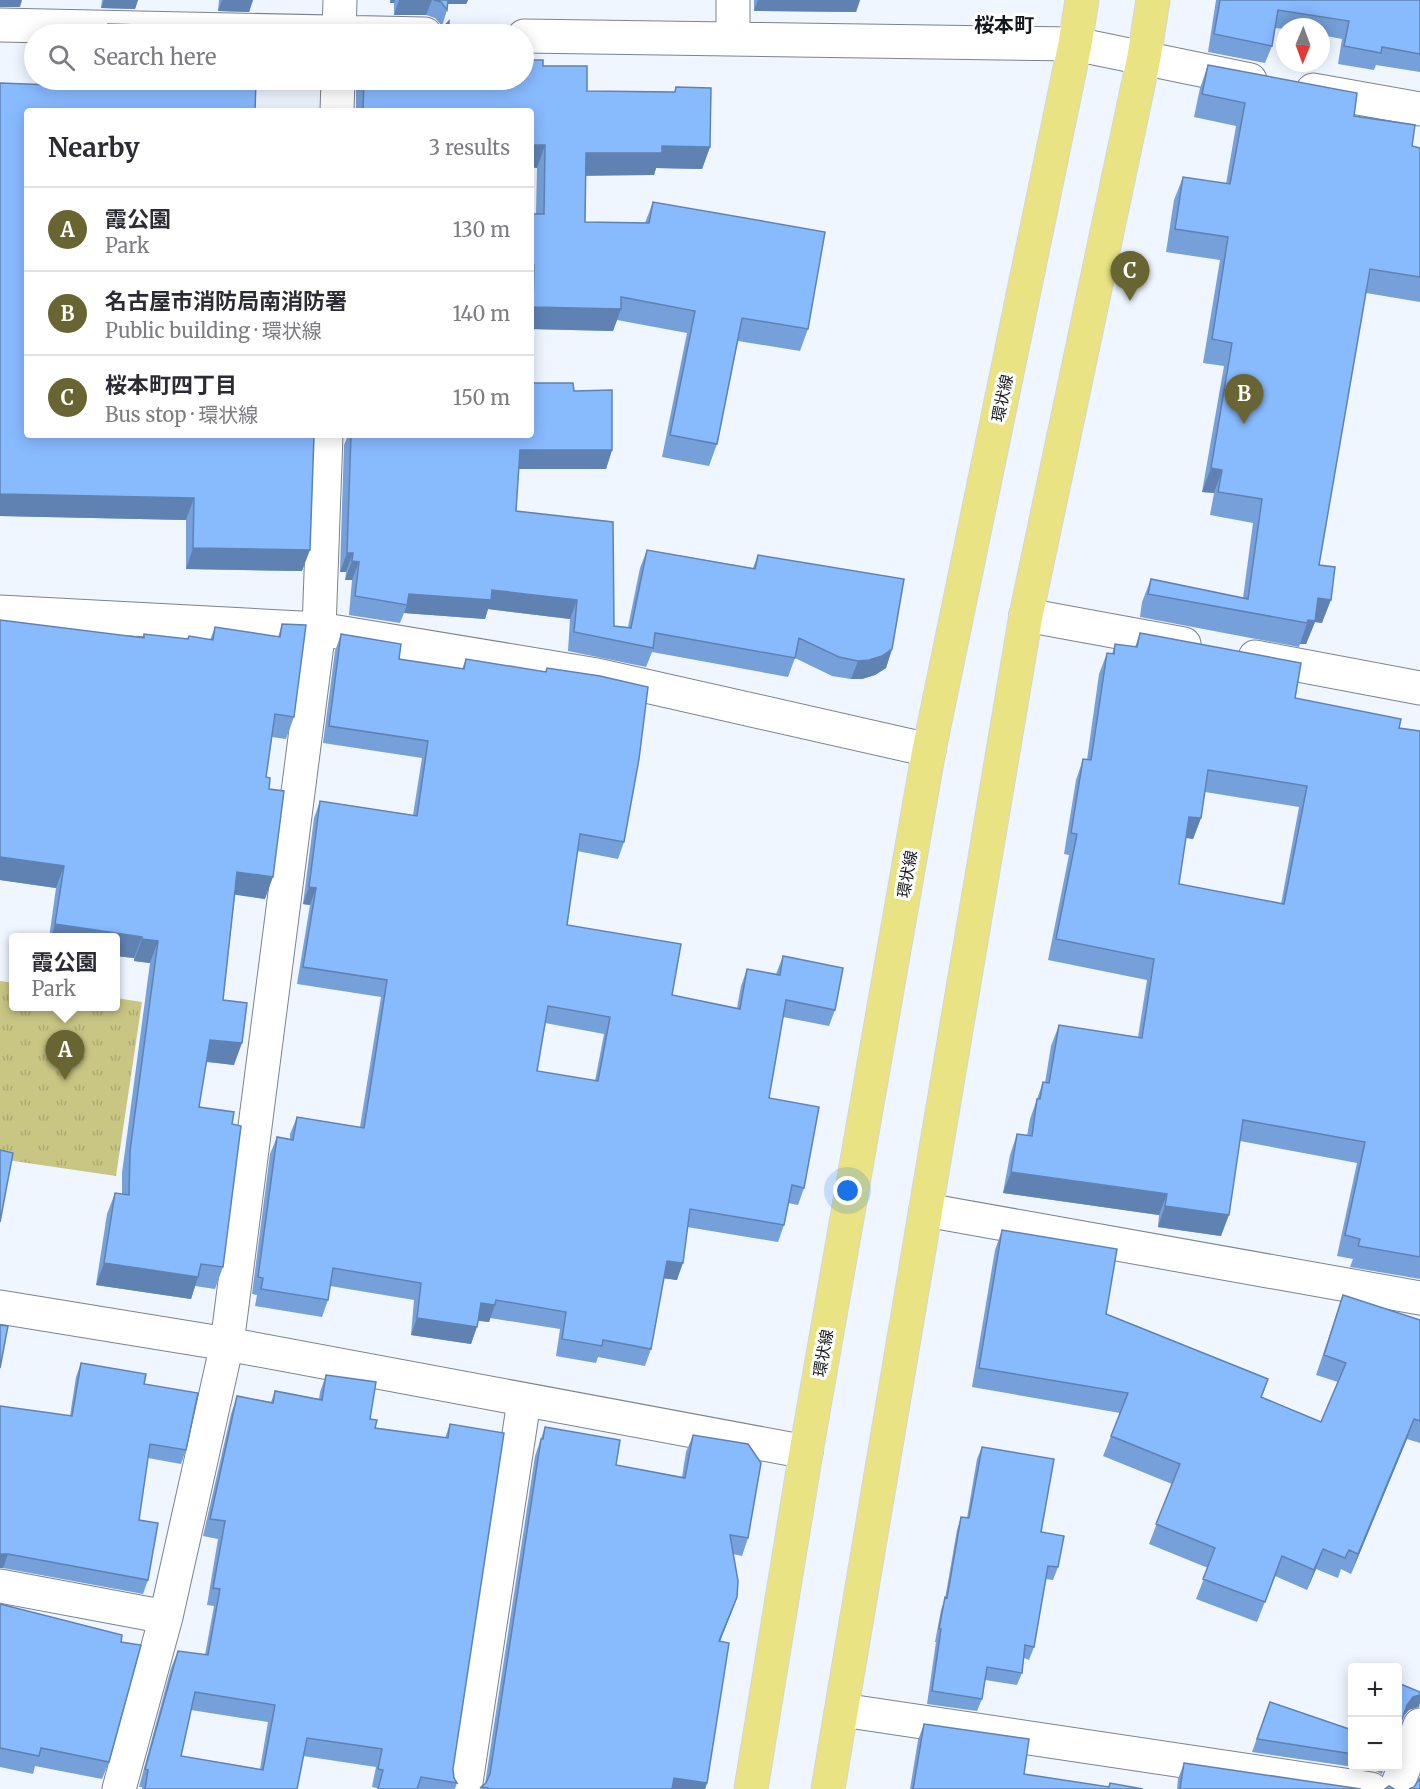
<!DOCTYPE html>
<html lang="en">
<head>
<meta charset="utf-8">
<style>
	body { margin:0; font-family:Merriweather,"Noto Sans JP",serif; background:#f2f2f3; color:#2b2b33 }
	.controls { position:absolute; right:18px; bottom:18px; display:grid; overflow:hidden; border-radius:6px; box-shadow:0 3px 15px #0003 }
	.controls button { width:54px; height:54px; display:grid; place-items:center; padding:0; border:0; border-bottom:2px solid #e1e1e2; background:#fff; color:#2b2b33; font:30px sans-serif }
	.compass { position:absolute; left:1276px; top:18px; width:54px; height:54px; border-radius:50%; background:#fff; box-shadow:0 3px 15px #0003; rotate:181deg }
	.you { position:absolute; left:848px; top:1191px; width:21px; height:21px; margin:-15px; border:4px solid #fff; border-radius:50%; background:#1a73e8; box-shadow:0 0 0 9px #1a73e833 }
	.badge { display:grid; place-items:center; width:39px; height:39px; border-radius:50%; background:#686532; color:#fff; font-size:20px; font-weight:700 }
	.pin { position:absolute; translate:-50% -50px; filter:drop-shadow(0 2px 3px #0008) }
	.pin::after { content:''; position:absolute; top:32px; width:21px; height:18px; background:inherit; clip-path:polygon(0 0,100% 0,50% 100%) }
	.popup { position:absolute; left:9px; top:933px; width:111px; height:78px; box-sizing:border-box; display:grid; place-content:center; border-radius:6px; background:#fff; filter:drop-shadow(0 2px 4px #0005); font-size:20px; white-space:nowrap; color:#7c7c81 }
	.popup b { font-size:22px; color:#2b2b33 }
	.popup::after { content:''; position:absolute; left:50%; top:100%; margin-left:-12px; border:12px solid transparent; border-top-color:#fff }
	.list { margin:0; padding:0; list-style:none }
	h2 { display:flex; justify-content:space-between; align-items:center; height:78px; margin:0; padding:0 24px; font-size:26px }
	h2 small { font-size:20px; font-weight:400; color:#7c7c81 }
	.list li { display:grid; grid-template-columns:39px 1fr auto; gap:18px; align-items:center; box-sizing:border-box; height:84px; padding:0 24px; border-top:2px solid #e1e1e2 }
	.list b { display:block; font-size:22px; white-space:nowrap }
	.list p { margin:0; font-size:20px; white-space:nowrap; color:#7c7c81 }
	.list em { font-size:20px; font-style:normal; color:#7c7c81 }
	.icon { flex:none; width:33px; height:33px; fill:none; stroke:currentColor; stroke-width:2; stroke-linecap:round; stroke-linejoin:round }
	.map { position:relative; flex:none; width:1420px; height:1789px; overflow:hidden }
	.search { position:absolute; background:#fff; box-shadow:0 3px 15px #0003; left:24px; top:24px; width:510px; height:66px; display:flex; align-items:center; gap:15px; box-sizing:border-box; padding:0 21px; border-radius:33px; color:#7c7c81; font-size:22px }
	.panel { position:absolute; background:#fff; box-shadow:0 3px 15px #0003; left:24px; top:108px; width:510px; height:330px; border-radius:6px }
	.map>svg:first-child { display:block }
	.grass { fill:url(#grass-tufts) }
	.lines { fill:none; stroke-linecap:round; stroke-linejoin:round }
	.minor-casing { stroke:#7c838d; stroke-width:35 }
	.major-casing { stroke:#d5d5d6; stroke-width:35 }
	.minor { stroke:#fff; stroke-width:33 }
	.major { stroke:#e9e383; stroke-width:33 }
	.wall { fill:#75a0da; fill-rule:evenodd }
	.shaded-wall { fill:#5f82b2 }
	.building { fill:#88bafe; stroke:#5f82b2; stroke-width:1.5; fill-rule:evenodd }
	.labels { text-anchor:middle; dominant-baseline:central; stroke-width:6; stroke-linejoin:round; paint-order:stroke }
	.street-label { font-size:16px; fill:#15181c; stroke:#fff }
	.quarter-label { font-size:20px; font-weight:bold; fill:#15181c; stroke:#fff }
</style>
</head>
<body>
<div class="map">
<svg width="1420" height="1789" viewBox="0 0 1420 1789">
	<defs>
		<pattern id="grass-tufts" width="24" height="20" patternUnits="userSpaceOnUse" patternTransform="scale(1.5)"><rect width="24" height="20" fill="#c9c684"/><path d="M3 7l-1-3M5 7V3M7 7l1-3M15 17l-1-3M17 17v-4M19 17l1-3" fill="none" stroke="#aca971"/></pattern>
	</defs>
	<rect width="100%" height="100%" fill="#eff6ff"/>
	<!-- grass -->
	<path class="grass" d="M0,981l14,2v23h102v-8l26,4 -26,174 -116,-17z"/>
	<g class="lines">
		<!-- minor casing -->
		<g class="minor-casing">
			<path id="minor" d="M0,25l425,9
				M339,34l1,-34
				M524,36l551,8 175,36
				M733,39v-39
				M1313,90l107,19
				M337,111l1,-31
				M0,612l319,17 278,46 332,75
				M1026,615l158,29
				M1255,657l165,31
				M926,1210l494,88
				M0,1307l227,37 579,108
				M0,1586l166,31
				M842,1710l529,79
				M119,1789l47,-172 61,-273 92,-715 7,-194
				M465,1789l59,-388
				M1396,1789l24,-64"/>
		</g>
		<!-- major casing -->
		<g class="major-casing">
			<path id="major" d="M751,1789l55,-337 123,-702 146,-706 7,-44
				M828,1789l198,-1174 118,-558 9,-57"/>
		</g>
		<!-- minor -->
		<use href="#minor" class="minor"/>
		<!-- major -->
		<use href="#major" class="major"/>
	</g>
	<!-- wall -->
	<path class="wall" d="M102,0h36l-3,9 -34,-1z
		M219,0h34l-4,12 -31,-1z
		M390,0h78l-2,4h-18l-1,6 -5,16 -7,-8 -9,-3h-32v-12h-4z
		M754,0h106l-4,12 -102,-1z
		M1216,0h204v72l-44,-7 -2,5 -36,-6 4,-25 -21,-4v-8h-36v2l-10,-1 -3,18 -7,17 -57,-11z
		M108,24l33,10h-37z
		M1208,65l146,51 58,30 8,2v154l-54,-9 -47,272 3,58 -7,-1 -9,22h-6l-1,3 -159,-30 2,-15 9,-23 92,19 10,-75 -43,-8 4,-22 -12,-1 22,-126 -21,-3 17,-103 -54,-8 8,-52 9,-23 43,7 10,-58 -42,-9 6,-29z
		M543,66l44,25 87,1 2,-5 34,60 -8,22 -46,-1 -2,7h-68l-1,47 60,1 8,-21 155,127 -8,22 -62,-10 -21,103 -8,22 -47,-9 25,-124 -70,-13 -4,11 -82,-2v-115h5l1,-46 -6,-1v-56h-175v-21l4,-10h164z
		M99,80h157l-229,31v324h287l-12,136 -116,-2v-49l-186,-4v-433l99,4z
		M574,391l38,59 -6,19h-87l-3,42 98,115 14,1 12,-59 7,-18 106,18 5,-13 134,94 -6,19 -11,7 -13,4h-11l-19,-3 -37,-18 -7,19 -136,-25 -6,15 -78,-16 2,-32 -82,-10 -3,10 -81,-6 -4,10 -51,-8 3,-35h-7l1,-8h-6l4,-127 4,-10h183z
		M0,620l142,18 2,-4 43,5 2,-3 21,4 5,-13 63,10 4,-13 12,93 -8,22 -14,-2 -6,40 3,12 -4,110 -30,-5 -12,106 11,65 -28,-3 -7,45 33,17 -9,143 -8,22 -20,-3 -4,13 -95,-14 11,-71 8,-21 7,1v-21l28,-210 -16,-2v-3l-18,-2v-18h-67l7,-50 -56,-8z
		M1140,633l155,65 104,30 21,3v548l-70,-12 3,-8 -16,-3 20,-93 -117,-22 -19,95 -63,-9 1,-12 -156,-22 7,-38 7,-21 10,2 3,-17 13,-37 2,1 6,-37 8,-21 79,12 9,-57 -99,-20 21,-105 -5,-1 12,-74 7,-21 4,1 12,-86 8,-21 5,1 3,-10 20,3zM1205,792l94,15 -18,97 -102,-20 7,-46 7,1 8,-21z
		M341,634l58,25 63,10 4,-10 79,13 2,-4 77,174 -6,17 -41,-8 -10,74 105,70 65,13 4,-22 6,-17 29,5 7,-18 52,54 -6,16 -46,-9 -14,81 35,90 -6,17 -10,-2 -4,22 -6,17 -91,-15 -10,53 -13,-2 -13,71 -6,17 -47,-9 -2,6 -40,-7 4,-27 -70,-11 -1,4 -11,-1 -7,23 -60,-9 3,-35 -84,-14 -2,14 -6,17 -67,-11 2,-11 -5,-1 18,-140 7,-17 13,2v-5l7,-17 63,10 21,-130 -84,-13 13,-79 -7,-1 11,-86 6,-17 93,14 9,-57 -99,-15 12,-92zM545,1023l59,11 -9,47 -58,-10z
		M1002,1230l104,84 162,65 -6,18 59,25 17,-40 -22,-7 27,-80 77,25v123l-13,-4 -56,135 -10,-5 -3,9 -22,-9 -9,21 -32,-14 -18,46 -61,-23 12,-31 -59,-24 23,-60 -69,-28 17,-43 -148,-26 23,-137z
		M81,1363l63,21 42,66 -5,14 -33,-6 -9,62 9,60 -5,14 -140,-26h-3l70,-152 6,-39z
		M326,1375l44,44 5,9 70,10 5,-14 3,345 1,9 3,5 -2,6h-78v-1l-5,-1 4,-20 -73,-11 -6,33h-155v-2h-3l32,-119 7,-17 27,4 9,-49 -7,-1 11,-66 -15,-3 28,-122 6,-18 34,6 4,-11 44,8 1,-7zM191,1710l77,12 -8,47 -79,-13z
		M545,1427l71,38 66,12 4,-25 7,-17 55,103 -6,18 -9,-2 4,43 -17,45 -13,141 -2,6h-225l1,-2 4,-3 50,-328z
		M982,1447l59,85 17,35 -5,13 -7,-1 -12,68 -5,13 -5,-2 -2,15 -5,12 -32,-5 -3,19 -5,12 -50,-7 9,-62h-1l6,-32 4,-11 12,-69 4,-13 6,1 10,-59z
		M0,1604l121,38 -12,120 -7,17 -67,-13 -2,8 -33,-7z
		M1270,1702l79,27 4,-10v48h31l-2,7 -8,-4 -122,-18z
		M924,1724l100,50 85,13 1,-4 33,6h-233l8,-49z
		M1184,1763l177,26h-184l1,-10z"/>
	<!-- shaded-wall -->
	<path class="shaded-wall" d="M0,0h22l-2,7h-20z
		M104,0h34l-3,9 -34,-1z
		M222,0h31l-4,12 -31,-1z
		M391,0h4l-1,3h-4z
		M399,0h33l-6,15h-32z
		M444,0h24l-2,4h-24z
		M758,0h102l-4,12 -102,-1z
		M531,145h14l-8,23 -6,-1z
		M662,146l48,1 -8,22 -46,-1 -2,7 -76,1 8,-23z
		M533,307l88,2 -8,22 -82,-2v-16z
		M520,450h92l-6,19h-93z
		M1211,468l11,2 -8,23 -12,-1z
		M0,494l194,4 -8,22 -186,-4z
		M193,548l117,2 -8,21 -116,-2z
		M347,553h6l-7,19h-6z
		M352,561l7,1 -7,18h-7z
		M492,590l85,10 -7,19 -82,-10 -3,10 -81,-6 3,-8 2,-11z
		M1318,598l13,2 -9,23 -7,-1 -9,22h-6l7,-21z
		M892,649l-6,19 -11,7 -13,4h-11l7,-18z
		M1189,817l12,1 -8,21 -11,-2z
		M0,857l64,9 -8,22 -56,-8z
		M237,872l36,5 -8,22 -35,-5z
		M309,887l7,1 -6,17 -7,-1z
		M55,924l87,13 -8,21 -18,-2v-18h-65z
		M142,939l16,2 -8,22 -16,-2z
		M210,1040l32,3 -8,22 -32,-4z
		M1011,1172l156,22 -8,21 -156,-22z
		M1165,1206l64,9 -8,21 -63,-9z
		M667,1261l16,2 -6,17 -16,-2z
		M104,1263l94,14 -7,22 -95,-14z
		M481,1303l14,2 -6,17 -14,-2z
		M417,1318l60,9 -6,17 -60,-9z
		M1414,1419l-7,20 -56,135 7,-20z
		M1323,1549l-7,20 -9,21 7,-20z
		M0,1554h8l-5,14h-3z
		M737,1597l-6,17 -19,45 7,-18z
		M1420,1695v8l-1,4 -10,3 -7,8 5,-13 6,-8z
		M674,1778l33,5 -2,6h-35z"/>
	<!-- building -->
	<path class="building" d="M434,0h14l-1,10 -6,-8z
		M1220,0h200v54l-38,-7 -1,6 -37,-7 5,-25 -71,-11 -6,36 -58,-12z
		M449,21v13h-48v-4l32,1 10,-3z
		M108,24l33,1v9h-33z
		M225,27h30v7h-31z
		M524,60h19v6h44v25l88,1 1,-5 35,1 -1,59 -48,-1v7h-76l-1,69 64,1 4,-21 172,30 -17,97 -66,-11 -25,126 -47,-9 25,-124 -74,-14v12l-88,-2 1,-42h-3v-51h13l1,-69h-14v-34h-168l1,-31h160z
		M1208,65l149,28 -3,23 61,9 -3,21 8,2v129l-50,-8 -51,296 16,2 -4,33 -13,-2 -3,23 -7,-1 -1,3 -159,-29 3,-15 97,20 14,-100 -44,-7 4,-22 -11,-2 21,-125 -20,-4 16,-102 -53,-8 8,-52 47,7 15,-81 -43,-9z
		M106,80h150l-1,31h-228v324h287l-4,115 -117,-2 1,-50 -194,-4v-411l106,4z
		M531,383h42l1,8 38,-1v60h-92l-4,61 97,11 1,104 17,2 16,-78 108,19 3,-14 146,24 -12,70 -10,7 -13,4 -11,1 -19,-4 -40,-19 -4,20 -140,-25 -2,15 -79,-16 3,-32 -85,-10 -1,10 -82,-6 -2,11 -52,-9 4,-34 -7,-1 1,-8h-6l4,-118h180z
		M0,620l144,18v-4l44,5 1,-3 24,4 2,-13 65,10 2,-13 24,1 -12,92 -19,-3 -9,63 4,1 -1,11 15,2 -11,86 -36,-5 -14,128 24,3 -5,40 -32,-3 -11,67 35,5 -2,12 9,2 -18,141 -22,-3 -3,13 -94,-14 11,-70 14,2 1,-44 28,-210 -16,-2v-2l-87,-13 9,-58 -64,-9z
		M1140,633l161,30 -6,35 106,21 -2,9 21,3v526l-62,-11 2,-7 -15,-4 20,-93 -122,-22 -14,95 -64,-9 2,-12 -156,-22 6,-38 15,2 5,-37h3l3,-17 6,1 10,-58 83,13 12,-79 -98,-20 21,-105 -6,-1 12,-74 8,1 16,-107 7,1 1,-10 22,3zM1208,770l99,16 -23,118 -105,-20 10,-67 12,1z
		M341,634l60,10 -2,15 65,10 2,-10 80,13 1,-4 53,8 48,11 -9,72 -15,83 -44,-8 -13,91 114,19 -9,51 68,14 7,-40 33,6 3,-19 60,12 -8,42 -49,-10 -17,98 50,9 -15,81 -12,-3 -8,40 -94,-16 -7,54 -16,-2 -16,88 -48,-9 -1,6 -40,-7 4,-27 -70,-12 -1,5 -14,-2 -4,24 -60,-9 4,-35 -88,-15 -5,32 -67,-11 2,-11 -5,-1 19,-140 16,3 4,-23 67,11 23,-148 -84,-13 13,-79 -7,-1 11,-86 97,15 11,-75 -99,-15zM548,1006l62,11 -12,64 -61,-10z
		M0,1150l13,3 -13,69z
		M1002,1230l115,19 -11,65 162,65 -7,18 60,25 25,-59 -22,-8 19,-60 77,25v101l-6,-2 -56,135 -9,-4 -4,8 -22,-9 -9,21 -32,-14 -17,46 -62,-23 12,-31 -59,-24 24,-60 -69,-28 17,-43 -149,-25z
		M0,1325l8,1 -8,42z
		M81,1363l65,11 -2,10 54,9 -12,57 -36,-6 -11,76 19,3 -10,57 -140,-26h-8v-148l72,10z
		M326,1375l50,7 -6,37 7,1 -2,8 73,10 2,-14 54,9 -51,336 1,9 3,5 -36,-6 -4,12h-39l5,-19 -5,-1 4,-20 -75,-11 -10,51h-152l3,-19 -3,-1 33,-118 30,4 12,-66 -7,-1 12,-67 -15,-2 27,-123 36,7 2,-12 47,9zM195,1692l80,13 -12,65 -82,-14z
		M545,1427l75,13 -4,25 69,13 8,-43 55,9 13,19 -13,75 -18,-3 8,46 -1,16 -18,44 10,2 -22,140 -33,-5 -2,11h-184v-1l-7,-1 5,-4 4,-9 51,-335h2z
		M982,1447l72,12 -13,73 23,4 -6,31 -10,-1 -14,81 -9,-2 -3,28 -35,-6 -5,32 -50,-8 9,-62h-2l6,-32 2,1 14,-81 8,1z
		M0,1604l122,31 -1,7 20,3 -32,117 -68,-14 -2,8 -39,-8z
		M1398,1683l22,9v3l-7,2 -6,8 -9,26z
		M1270,1702l79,27 4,-10v35l-96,-15z
		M924,1724l105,15 -5,35 85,13 1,-4 33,6h-230z
		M1184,1763l177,26h-181z
		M1420,1778v11h-11l5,-2z
		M1389,1786l5,3h-9z"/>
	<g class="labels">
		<!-- street labels -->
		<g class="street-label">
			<text transform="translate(1002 398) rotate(-78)">環状線</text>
			<text transform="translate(907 874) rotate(-80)">環状線</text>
			<text transform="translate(823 1353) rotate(-80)">環状線</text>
		</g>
		<!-- quarter labels -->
		<g class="quarter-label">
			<text x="1004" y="24">桜本町</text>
		</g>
	</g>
</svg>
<div class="controls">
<button>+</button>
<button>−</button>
</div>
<svg class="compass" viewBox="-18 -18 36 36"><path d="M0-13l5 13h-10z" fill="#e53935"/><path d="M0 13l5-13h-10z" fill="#7c7c81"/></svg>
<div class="you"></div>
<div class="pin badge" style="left:65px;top:1080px">A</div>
<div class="popup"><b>霞公園</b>Park</div>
<div class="pin badge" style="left:1244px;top:424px">B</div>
<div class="pin badge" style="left:1130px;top:301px">C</div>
<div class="search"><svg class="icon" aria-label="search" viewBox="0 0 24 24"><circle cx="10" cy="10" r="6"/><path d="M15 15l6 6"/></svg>Search here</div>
<section class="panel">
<h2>Nearby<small>3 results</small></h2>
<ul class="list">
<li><span class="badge">A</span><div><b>霞公園</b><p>Park</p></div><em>130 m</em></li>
<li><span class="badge">B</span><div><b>名古屋市消防局南消防署</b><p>Public building · 環状線</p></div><em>140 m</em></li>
<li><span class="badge">C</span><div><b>桜本町四丁目</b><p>Bus stop · 環状線</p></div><em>150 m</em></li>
</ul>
</section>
</div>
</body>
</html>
